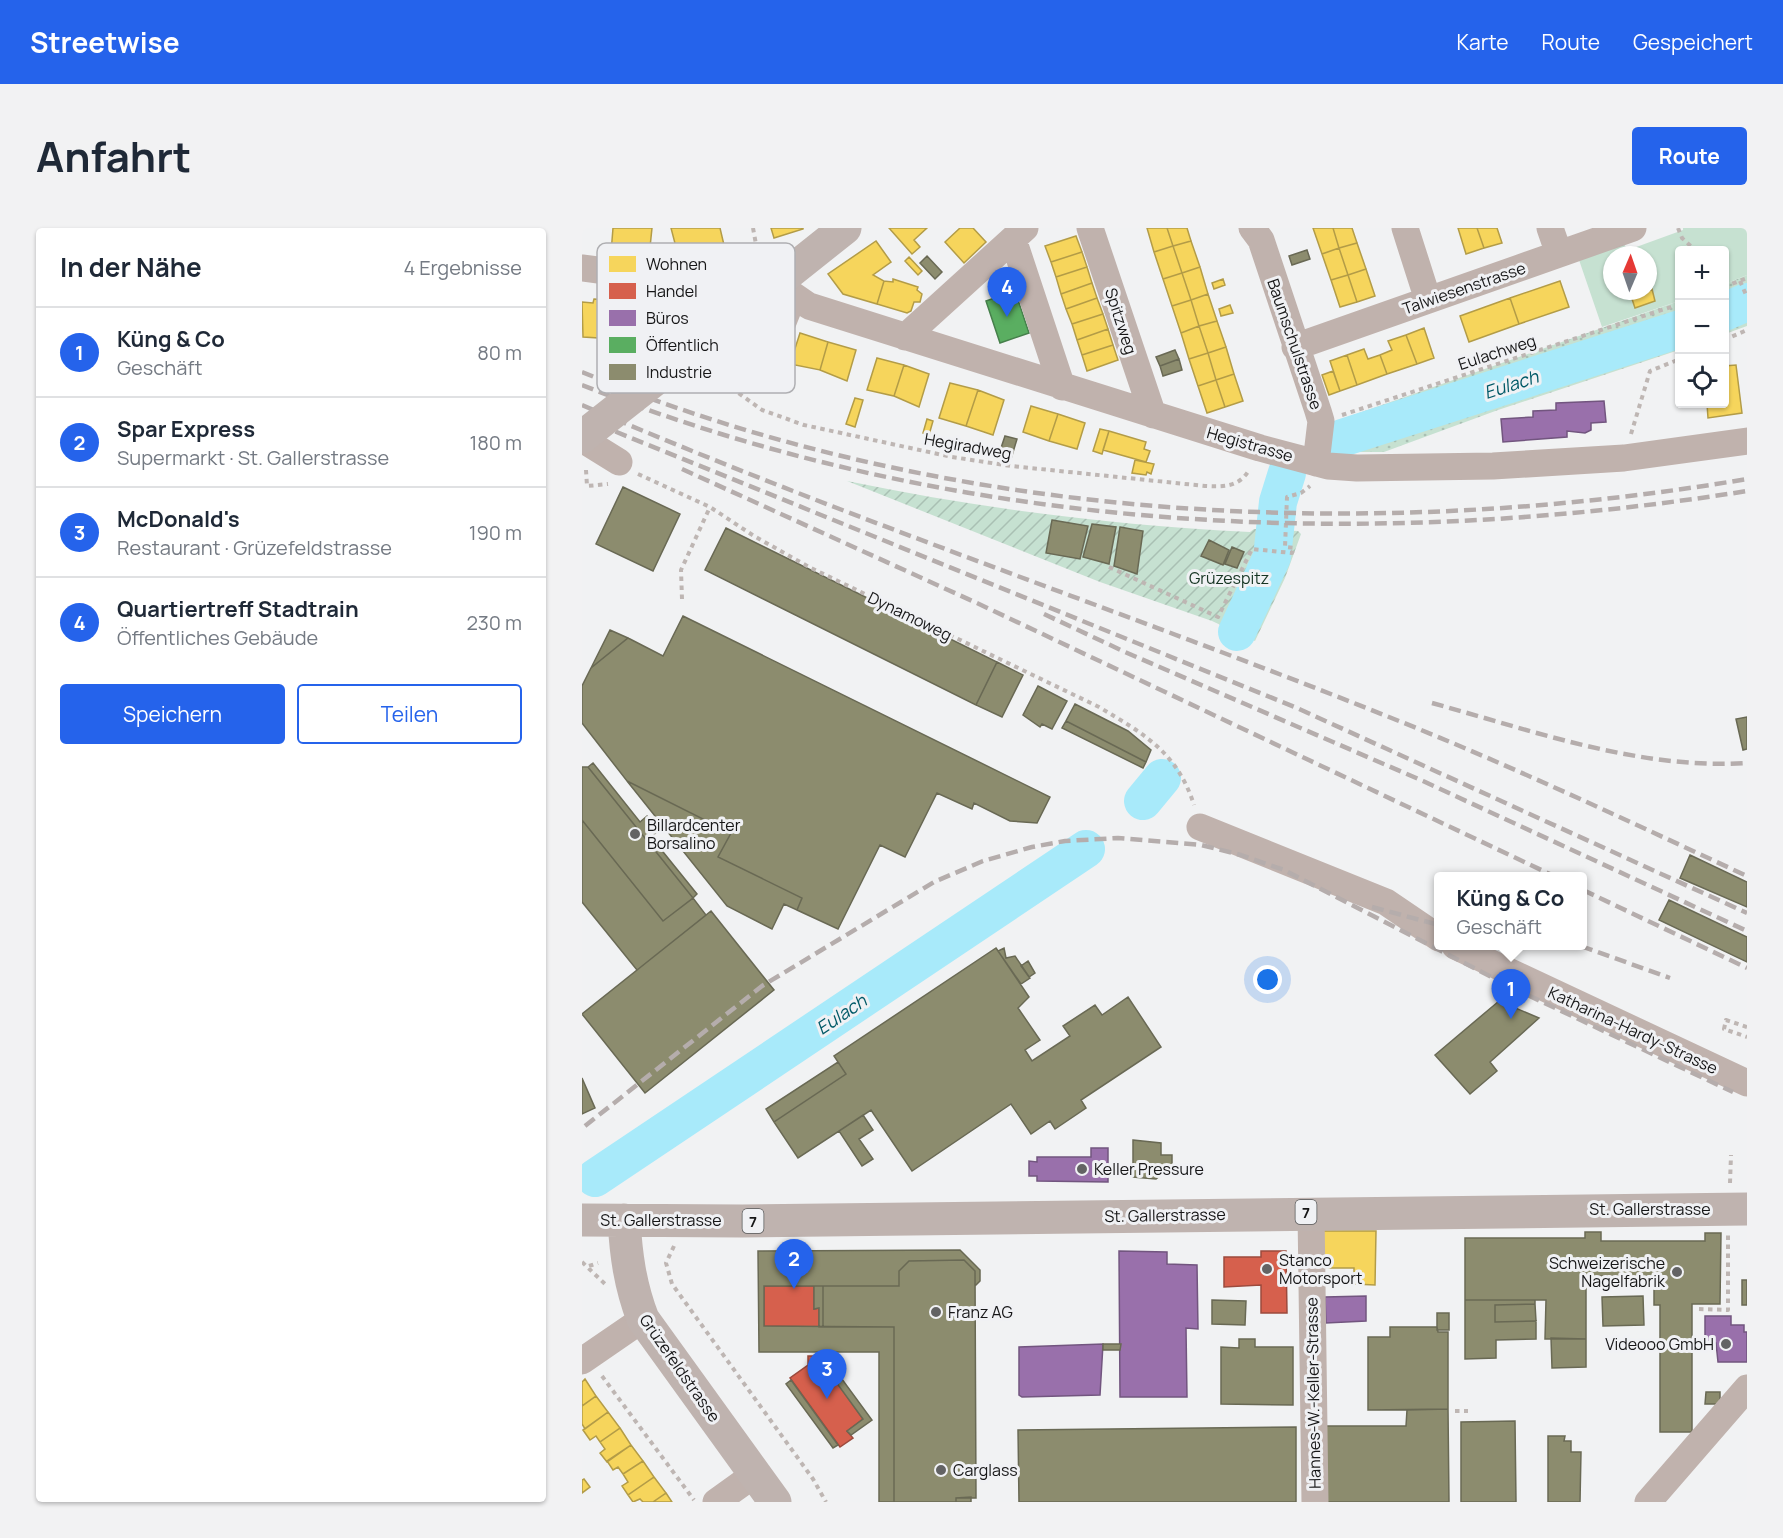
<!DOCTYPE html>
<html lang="de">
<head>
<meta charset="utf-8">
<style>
	body { margin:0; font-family:Manrope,sans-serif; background:#f2f2f3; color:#1f2937 }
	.controls { position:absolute; right:18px; top:18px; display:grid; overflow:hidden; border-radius:6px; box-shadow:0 2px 4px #0004 }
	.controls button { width:54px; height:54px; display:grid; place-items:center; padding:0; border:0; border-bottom:2px solid #e0e1e3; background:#fff; color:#1f2937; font:30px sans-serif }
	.compass { position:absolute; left:1021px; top:18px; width:54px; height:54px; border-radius:50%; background:#fff; box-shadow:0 2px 4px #0004; rotate:2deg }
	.you { position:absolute; left:686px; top:752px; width:21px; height:21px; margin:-15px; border:4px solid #fff; border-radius:50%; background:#1a73e8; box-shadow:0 0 0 9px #1a73e833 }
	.badge { display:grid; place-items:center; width:39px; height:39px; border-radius:50%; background:#2563eb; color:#fff; font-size:20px; font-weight:700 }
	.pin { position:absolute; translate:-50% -50px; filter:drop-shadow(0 2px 3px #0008) }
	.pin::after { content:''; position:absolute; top:32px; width:21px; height:18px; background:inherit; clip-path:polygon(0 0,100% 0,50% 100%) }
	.popup { position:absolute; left:852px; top:644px; width:153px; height:78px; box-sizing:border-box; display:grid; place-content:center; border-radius:6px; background:#fff; filter:drop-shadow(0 2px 4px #0005); font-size:20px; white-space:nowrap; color:#747a83 }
	.popup b { font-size:22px; color:#1f2937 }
	.popup::after { content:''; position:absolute; left:50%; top:100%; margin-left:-12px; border:12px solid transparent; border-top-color:#fff }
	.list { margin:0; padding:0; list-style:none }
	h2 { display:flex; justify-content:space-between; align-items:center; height:78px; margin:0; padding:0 24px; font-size:26px }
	h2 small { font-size:20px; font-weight:400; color:#747a83 }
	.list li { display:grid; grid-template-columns:39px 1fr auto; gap:18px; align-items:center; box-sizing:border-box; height:90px; padding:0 24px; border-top:2px solid #e0e1e3 }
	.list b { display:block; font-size:22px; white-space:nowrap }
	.list p { margin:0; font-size:20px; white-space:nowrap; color:#747a83 }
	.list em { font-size:20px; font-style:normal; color:#747a83 }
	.actions { display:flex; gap:12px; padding:18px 24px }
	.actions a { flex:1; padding:14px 0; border:2px solid #2563eb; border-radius:6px; text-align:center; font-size:21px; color:#2563eb }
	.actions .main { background:#2563eb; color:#fff }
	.icon { flex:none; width:33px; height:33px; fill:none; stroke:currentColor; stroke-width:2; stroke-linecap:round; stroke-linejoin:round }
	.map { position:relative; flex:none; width:1165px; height:1274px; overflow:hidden; border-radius:6px }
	header { display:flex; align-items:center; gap:36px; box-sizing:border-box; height:84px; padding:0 30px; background:#2563eb; color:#fff }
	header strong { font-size:28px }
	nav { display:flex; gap:33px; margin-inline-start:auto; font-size:21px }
	.intro { display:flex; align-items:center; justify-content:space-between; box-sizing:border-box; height:144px; padding:0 36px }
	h1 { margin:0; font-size:42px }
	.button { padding:15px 27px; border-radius:6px; background:#2563eb; color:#fff; font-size:21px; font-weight:700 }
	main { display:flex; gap:36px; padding:0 36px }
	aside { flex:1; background:#fff; border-radius:6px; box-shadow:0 2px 4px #0004 }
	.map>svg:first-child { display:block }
	.grass { fill:url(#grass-dots) }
	.park { fill:#c6e1d1; fill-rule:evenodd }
	.garden { fill:url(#garden-furrows) }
	.homes { fill:#f6d55c; stroke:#b39c47; stroke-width:1.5 }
	.shops { fill:#d6604d; stroke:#9c4a3d; stroke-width:1.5 }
	.offices { fill:#9970ab; stroke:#72557f; stroke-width:1.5 }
	.public { fill:#5aae61; stroke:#46804b; stroke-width:1.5 }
	.industry { fill:#8c8c6e; stroke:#696954; stroke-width:1.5 }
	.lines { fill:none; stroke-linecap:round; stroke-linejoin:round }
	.river { stroke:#a8eafa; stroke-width:38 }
	.path { stroke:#beb6b3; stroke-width:4; stroke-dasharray:4.5 4.5; stroke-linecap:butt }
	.minor { stroke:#c0b2ad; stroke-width:27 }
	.major { stroke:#bfb3af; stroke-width:33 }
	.rail { stroke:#b5adac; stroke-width:4.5; stroke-dasharray:12 6; stroke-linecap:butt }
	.major-bridge { stroke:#bfb3af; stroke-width:33 }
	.poi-dot { fill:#636364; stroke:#f0f1f4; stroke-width:2 }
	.labels { text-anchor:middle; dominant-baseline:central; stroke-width:6; stroke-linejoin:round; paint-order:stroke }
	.shield { fill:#f0f1f4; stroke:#575859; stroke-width:1.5 }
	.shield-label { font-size:15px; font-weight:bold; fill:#161617 }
	.street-label { font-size:16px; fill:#161617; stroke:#f0f1f4 }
	.park-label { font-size:16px; fill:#153422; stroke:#f0f1f4 }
	.poi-label { font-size:16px; fill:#161617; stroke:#f0f1f4; text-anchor:start }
	.water-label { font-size:18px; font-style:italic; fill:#005967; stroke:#f0f1f4 }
	.key { fill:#f0f1f4; stroke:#afafb2; stroke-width:1.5 }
	.key-label { font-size:16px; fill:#161617 }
</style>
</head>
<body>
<header>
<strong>Streetwise</strong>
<nav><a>Karte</a><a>Route</a><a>Gespeichert</a></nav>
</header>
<div class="intro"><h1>Anfahrt</h1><a class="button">Route</a></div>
<main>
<aside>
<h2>In der Nähe<small>4 Ergebnisse</small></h2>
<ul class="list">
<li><span class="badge">1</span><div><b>Küng &amp; Co</b><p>Geschäft</p></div><em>80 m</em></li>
<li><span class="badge">2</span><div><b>Spar Express</b><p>Supermarkt · St. Gallerstrasse</p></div><em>180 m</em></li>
<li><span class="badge">3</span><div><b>McDonald's</b><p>Restaurant · Grüzefeldstrasse</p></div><em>190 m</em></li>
<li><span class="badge">4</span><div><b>Quartiertreff Stadtrain</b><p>Öffentliches Gebäude</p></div><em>230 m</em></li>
</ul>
<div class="actions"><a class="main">Speichern</a><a>Teilen</a></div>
</aside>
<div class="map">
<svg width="1165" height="1274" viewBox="0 0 1165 1274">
	<defs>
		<pattern id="grass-dots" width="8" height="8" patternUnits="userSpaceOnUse" patternTransform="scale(1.5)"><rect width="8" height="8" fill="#c6e1d1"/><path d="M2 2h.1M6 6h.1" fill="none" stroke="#a9c0b3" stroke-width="1.8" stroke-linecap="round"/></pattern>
		<pattern id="garden-furrows" width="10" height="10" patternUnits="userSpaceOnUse" patternTransform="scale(1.5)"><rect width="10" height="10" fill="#c6e1d1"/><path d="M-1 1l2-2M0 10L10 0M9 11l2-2" fill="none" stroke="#a9c0b3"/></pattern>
	</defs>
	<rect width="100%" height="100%" fill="#f1f2f3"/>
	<!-- grass -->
	<path class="grass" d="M1165,47v51l-22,8v-50z
		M1097,73v49l-181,60 -114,42h-40l-8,-26 3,-6z"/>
	<!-- park -->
	<path class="park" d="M1101,0h64v47l-22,9 -1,-34h-44l-1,51 -77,26 -24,-70 44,-16 6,9 55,-20zM1030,27h36v36h-36z"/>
	<!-- garden -->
	<path class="garden" d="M265,253c134,28 267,44 403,51l4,-3 44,2 3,3 -16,44 -30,63 -43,-20 -112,-39z"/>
	<!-- homes -->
	<path class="homes" d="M31,0h39l-3,29 -38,-4z
		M89,0h49l4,17 -24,6 -1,-5 -22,5z
		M189,0h32v1l-29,9z
		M307,0h38l-13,12 6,7 -8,7z
		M378,0h13l13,14 -22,21 -19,-21z
		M565,0h20l6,18 -19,6z
		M585,0h20l4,13 -18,5z
		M731,0h20l6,20 -17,6z
		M751,0h19l5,15 -18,5z
		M876,0h19l7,20 -18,6z
		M895,0h20l5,15 -18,5z
		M494,8l6,16 -31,10 -6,-16z
		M294,13l15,21 -18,13 11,6 -7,23 -34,-10 -15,-20z
		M609,13l9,26 -18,6 -9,-27z
		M775,15l9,26 -18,6 -9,-27z
		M591,18l9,27 -19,6 -9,-27z
		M757,20l9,27 -17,5 -9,-26z
		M500,24l5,15 -31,10 -5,-15z
		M327,29l13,14 -4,4 -13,-14z
		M505,39l5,16 -31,11 -5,-17z
		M618,39l8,27 -17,6 -9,-27z
		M784,41l9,27 -18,6 -9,-27z
		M600,45l9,27 -19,6 -9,-27z
		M766,47l9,27 -17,5 -9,-27z
		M311,51l25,8 -1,3 5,4 -2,8h-6l-3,9 -4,2 -30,-9 7,-23 9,1z
		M641,51l2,6 -11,4 -2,-6z
		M978,53l9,26 -50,17 -9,-26z
		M510,55l5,15 -31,11 -5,-15z
		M1070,61l3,12 -20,7 -4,-12z
		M626,66l9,27 -18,5 -8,-26z
		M515,70l6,16 -31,10 -6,-15z
		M928,70l9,26 -50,18 -9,-26z
		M12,71l14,1v6l11,1 -1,15 13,1 1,-10 19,1 -2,21 -20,-1 -1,20 -14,-1 1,-14 -32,-2 -1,-35 11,1z
		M609,72l8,26 -18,7 -9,-27z
		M648,77l3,8 -12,3 -2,-7z
		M521,86l5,15 -31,11 -5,-16z
		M635,93l9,26 -18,6 -9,-27z
		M617,98l9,27 -19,6 -8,-26z
		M842,100l10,30 -17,6 -11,-29z
		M526,101l5,16 -31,10 -5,-15z
		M218,105l28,9 -8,28 -30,-6z
		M824,107l11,29 -30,10 -7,-19 12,-5 -4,-9z
		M246,114l28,8 -9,31 -27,-11z
		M531,117l5,15 -31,11 -5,-16z
		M644,119l8,27 -18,6 -8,-27z
		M782,121l4,10 12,-4 7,19 -30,11 -10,-30z
		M626,125l8,27 -18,6 -9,-27z
		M765,127l10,30 -17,6 -10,-30z
		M295,130l27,7 -10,31 -27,-6z
		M322,137l25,9 -10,33 -25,-11z
		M1154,137l6,48 -34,5 -1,-14h17v-38z
		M751,143l7,20 -11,4 -7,-20z
		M652,146l9,27 -18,6 -9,-27z
		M634,152l9,27 -18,6 -9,-27z
		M368,155l28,7 -12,36 -27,-8z
		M396,162l26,10 -11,35 -27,-9z
		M273,170l8,2 -8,27 -9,-3z
		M449,178l27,8 -9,27 -26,-9z
		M476,186l27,9 -8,26 -28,-8z
		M345,191l6,2 -4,14 -6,-2z
		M518,201l9,2 -7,23 -9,-3z
		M527,203l37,11 -2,7 6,2 -4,11 -43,-12z
		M553,232l19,4 -3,10 -4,-2 -1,3 -14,-2z
		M740,1003h54l-1,54 -21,-1v-16h-32z
		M3,1151l11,17 -14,10v-24z
		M14,1168l12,16 -23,17 -3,-5v-18z
		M26,1184l12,16 -20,14 -4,-6 -6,4 -7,-10z
		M38,1200l11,17 -24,17 -7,-9 5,-4 -5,-7z
		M49,1217l12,16 -20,13 -5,-7 -5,3 -6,-9z
		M61,1233l11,16 -26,18 -6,-9 6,-4 -5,-8z
		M72,1249l12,16 -13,9h-10l-3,-3 -7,3 -5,-7z
		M2,1251l6,8 -8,6v-13z
		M84,1265l6,9h-19z"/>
	<!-- shops -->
	<path class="shops" d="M679,1023h25l1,62h-26v-28l-37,2v-30h37z
		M182,1058h50v23l5,-1v19l-55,-1z
		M226,1128h10l45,63 -16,12 6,7 -13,9 -50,-69 18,-13z"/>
	<!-- offices -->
	<path class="offices" d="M1022,173l2,21 -15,1v7l-6,3 -18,-2v6l-64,5 -2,-23 32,-2v-6l23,-1v-7z
		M509,920h17v34l-71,-1v-5h-8v-15l8,1v-5h54z
		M537,1023l48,1v12l30,1 1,64 -12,-1 1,69h-67z
		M784,1068v25l-40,2 -1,-26z
		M1123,1088h26v9h13v7h3v30h-29l-2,-19h-11z
		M521,1116l-3,51 -78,2 -3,-2v-48z"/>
	<!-- public -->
	<path class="public" d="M433,63l14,42 -29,10 -14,-42z"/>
	<!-- industry -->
	<path class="industry" d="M725,22l3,9 -18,6 -3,-9z
		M345,28l15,16 -7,7 -15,-16z
		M593,122l4,9 -19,7 -4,-9z
		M597,131l3,11 -19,6 -3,-10z
		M423,208l12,3 -6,20 -13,-2z
		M41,259l57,27 -27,57 -57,-27z
		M470,292l36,6 -8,33 -34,-6z
		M510,296l24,3 -7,37 -26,-7z
		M538,299l23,4 -6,43 -23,-8z
		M144,300l271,134 -21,43 -271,-135z
		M627,312l20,10 -6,15 -22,-9z
		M650,319l12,5 -7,16 -12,-4z
		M101,388l367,181 -13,26 -27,-2 -36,-18 -2,6 -35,-16 -32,64 -25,-12 -42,84 -41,-19 5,-12 -84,-41 13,-24 -104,-52 -45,-58v-37l9,-18 37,-30 35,18z
		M28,402l18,8 -37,30z
		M415,434l26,13 -21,42 -26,-12z
		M456,458l29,15 -15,28 -10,-5 -2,3 -17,-12z
		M493,476l53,27 23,19 -5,12 -80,-41z
		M1165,489v32l-4,1 -7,-31z
		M484,493l80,41 -3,6 -81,-40z
		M11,535l47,59 7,-6 11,15 -7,6 46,57 -4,4 -105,-131z
		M0,539h6l105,131 -30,23 -81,-101z
		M45,553l104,52 -13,24 84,41 -5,12 -13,-6 -12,25 -45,-23z
		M0,592l81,101 30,-23 13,17 -69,55 -55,-68z
		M1108,627l57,27v25l-67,-29z
		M1087,672l78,37v25l-88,-42z
		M129,683l63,79 -129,103 -63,-79z
		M414,720l33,49 -11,11 22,32 -15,10 7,11 38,-25 -7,-10 32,-21 7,10 26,-18 33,50 -80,53 5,8 -31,21 -5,-8 -19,13 -20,-30 -99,67 -41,-61 -73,48 -24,-36 72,-48 -12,-18z
		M422,720l2,10 9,-2 15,22 -9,6 -23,-33z
		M446,733l7,12 -6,4 -8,-11z
		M917,773l40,17 -49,44 7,9 -27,23 -35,-39z
		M256,834l8,12 -72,48 -8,-13z
		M0,850l13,30 -13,6z
		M281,887l10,15 -14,9 14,20 -11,7 -23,-35z
		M551,912l28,3v12h11v20h-11l-5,4 -23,-2z
		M1003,1004h16v9h104v-8h16l-1,71h-28v128h-32v-127h-6v-29h-68v63h-41l1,-39h-81v-62h120z
		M378,1022l20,20v11l-5,5v-15l-11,-11 -55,1 -10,10v15h-135v40l130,1v175h-15v-150h-120l-1,-101z
		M382,1032l11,11 1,227h-20v4h-62v-175h-71v-41h76v-15l10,-10z
		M1160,1052h5v25h-5z
		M232,1058h9v41h-4v-19l-5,1z
		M1061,1068l1,29 -41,1 -1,-29z
		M630,1072l34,1 -1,24 -33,-1z
		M883,1072h70v4l-40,1v17l41,-1v18l-40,1v18l-31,1z
		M953,1076l1,17 -41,1v-17z
		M855,1085h12v17h-12z
		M808,1099h47l1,5h10v77l-80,1v-73h22z
		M969,1110l35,1v28l-34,1z
		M657,1111h16v8h38v58l-72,-1v-57l18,1z
		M521,1116h18l-1,6h-17z
		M243,1128l47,64 -21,15 -4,-4 16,-12 -43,-59z
		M209,1152l47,65 -5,3 -47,-64z
		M1124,1164h14v12h-15z
		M866,1181l1,93h-123v-76h80l1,-16z
		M933,1193l1,81h-55v-80z
		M714,1199v75h-277l-1,-72z
		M966,1208h17l-1,5h7v11h10l-1,50h-32z
		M389,1269v5h-15v-4z"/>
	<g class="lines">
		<!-- river -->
		<path class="river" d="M1142,84l23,-10
			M760,210l338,-109
			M655,404l35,-75 6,-55 9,-29
			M561,573l19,-23
			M13,950l491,-329"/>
		<!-- path -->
		<path class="path" d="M171,0l5,27
			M1096,0l4,10 13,12
			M1142,50l7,6
			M1158,53l7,16
			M1142,59l23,-9
			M93,72l11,20
			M1142,112l23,-10
			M132,139l23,25 25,18 42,15 148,32 59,9 194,20c19,1 34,1 44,-16
			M760,187l338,-111
			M1049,206l19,-63 30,-12
			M4,242l1,16 21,-2
			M56,246l72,33 44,29 55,31 290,140c45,27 78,45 95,98
			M527,339l109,50 34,-68 40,4 2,-5 -9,-1 2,-50 14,-4 9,-7
			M100,371l-1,-29 29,-63
			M1165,799l-21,-7 -2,9 23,8
			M1148,955l1,-28
			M92,1018l-8,17 6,21 141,195 13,23
			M0,1034l23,22
			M7,1038l9,-3
			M1117,1081l29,1v-76
			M20,1148l92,124
			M873,1183h13"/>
		<!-- minor -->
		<path class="minor" d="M508,0l63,187
			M670,0l9,12 57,171 3,10 -5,42
			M823,0l23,72
			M968,0l9,26
			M431,11l49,148
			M0,40l61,8 65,2 23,9 17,20
			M195,56l32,22 451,142 68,18 29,2 136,-2 131,-8 123,-17
			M323,109l120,-109
			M713,119l338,-119
			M167,133l28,-24 16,-40
			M0,211l37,23
			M618,599l186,75 53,36
			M873,718l292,137
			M729,984l4,290
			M0,1133l61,-42
			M134,1274l39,-28
			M1066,1274l99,-114"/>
		<!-- major -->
		<path class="major" d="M80,146l183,-146
			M0,992l160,1 1005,-12
			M42,992c2,35 6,65 19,99l132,183"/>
		<!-- rail -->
		<path class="rail" d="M0,144c364,150 780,172 1165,107
			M0,157c369,147 776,168 1165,106
			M0,177c265,114 539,205 807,312 121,48 239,104 358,159
			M0,190l715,290 450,205
			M100,241l297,135 575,272
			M462,386l81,38 298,129 324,150
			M850,475c102,28 208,67 315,60
			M1001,662l164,78
			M790,679l67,18
			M999,718l89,32
			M3,898l177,-140 172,-104 49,-21 49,-14 33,-6 53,-3 83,7 40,10 43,15 233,120 216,102"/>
		<!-- major-bridge -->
		<path class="major-bridge" d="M0,209l80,-63"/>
	</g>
	<!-- markers -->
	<g class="poi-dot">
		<circle cx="53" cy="606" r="6"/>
		<circle cx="500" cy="941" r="6"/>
		<circle cx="685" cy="1041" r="6"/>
		<circle cx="1095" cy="1044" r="6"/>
		<circle cx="354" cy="1084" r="6"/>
		<circle cx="1144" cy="1116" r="6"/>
		<circle cx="359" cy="1242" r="6"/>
	</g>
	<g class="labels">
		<!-- shield labels -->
		<g class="shield">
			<rect x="713.5" y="972" width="21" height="24" rx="4.5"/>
			<rect x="160.5" y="981" width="21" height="24" rx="4.5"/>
		</g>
		<g class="shield-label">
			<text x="724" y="984">7</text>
			<text x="171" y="993">7</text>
		</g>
		<!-- street labels -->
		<g class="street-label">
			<text transform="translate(882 60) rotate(-19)">Talwiesenstrasse</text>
			<text transform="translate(539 93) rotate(72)">Spitzweg</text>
			<text transform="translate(713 116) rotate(71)">Baumschulstrasse</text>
			<text transform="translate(915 124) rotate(-18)">Eulachweg</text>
			<text transform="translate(668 216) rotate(16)">Hegistrasse</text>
			<text transform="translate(386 218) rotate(10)">Hegiradweg</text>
			<text transform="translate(328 388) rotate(26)">Dynamoweg</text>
			<text transform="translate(1051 802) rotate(25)">Katharina-Hardy-Strasse</text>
			<text x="1068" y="981">St. Gallerstrasse</text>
			<text transform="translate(583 987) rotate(-1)">St. Gallerstrasse</text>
			<text x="79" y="992">St. Gallerstrasse</text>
			<text transform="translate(98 1140) rotate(55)">Grüzefeldstrasse</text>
			<text transform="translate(731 1165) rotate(-91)">Hannes-W.-Keller-Strasse</text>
		</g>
		<!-- park labels -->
		<g class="park-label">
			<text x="647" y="350">Grüzespitz</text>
		</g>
		<!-- poi labels -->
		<g class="poi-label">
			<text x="65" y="597">Billardcenter<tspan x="65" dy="18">Borsalino</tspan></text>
			<text x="512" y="941">Keller Pressure</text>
			<text x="697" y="1032">Stanco<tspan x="697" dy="18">Motorsport</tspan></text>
			<text x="1083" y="1035" text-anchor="end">Schweizerische<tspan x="1083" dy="18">Nagelfabrik</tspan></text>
			<text x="366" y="1084">Franz AG</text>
			<text x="1132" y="1116" text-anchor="end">Videooo GmbH</text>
			<text x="371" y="1242">Carglass</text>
		</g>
		<!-- water labels -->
		<g class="water-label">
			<text transform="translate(929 156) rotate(-18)">Eulach</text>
			<text transform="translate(259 786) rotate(-34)">Eulach</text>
		</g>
	</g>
	<!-- legend -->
	<rect x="15" y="15" width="198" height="150" rx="9" class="key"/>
	<rect x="27" y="28" width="27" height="16" fill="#f6d55c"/>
	<rect x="27" y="55" width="27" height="16" fill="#d6604d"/>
	<rect x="27" y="82" width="27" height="16" fill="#9970ab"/>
	<rect x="27" y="109" width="27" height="16" fill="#5aae61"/>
	<rect x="27" y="136" width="27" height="16" fill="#8c8c6e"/>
	<g class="key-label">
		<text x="64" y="42">Wohnen</text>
		<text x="64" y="69">Handel</text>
		<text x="64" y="96">Büros</text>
		<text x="64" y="123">Öffentlich</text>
		<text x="64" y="150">Industrie</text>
	</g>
</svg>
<div class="controls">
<button>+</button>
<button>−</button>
<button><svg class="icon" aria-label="locate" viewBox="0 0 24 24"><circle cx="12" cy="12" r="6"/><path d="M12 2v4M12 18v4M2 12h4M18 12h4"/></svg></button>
</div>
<svg class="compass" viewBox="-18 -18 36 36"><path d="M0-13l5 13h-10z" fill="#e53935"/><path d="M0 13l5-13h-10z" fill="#747a83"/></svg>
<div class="you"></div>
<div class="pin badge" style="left:929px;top:791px">1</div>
<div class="popup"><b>Küng &amp; Co</b>Geschäft</div>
<div class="pin badge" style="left:212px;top:1061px">2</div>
<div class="pin badge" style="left:245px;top:1171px">3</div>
<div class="pin badge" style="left:425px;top:89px">4</div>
</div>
</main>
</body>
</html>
